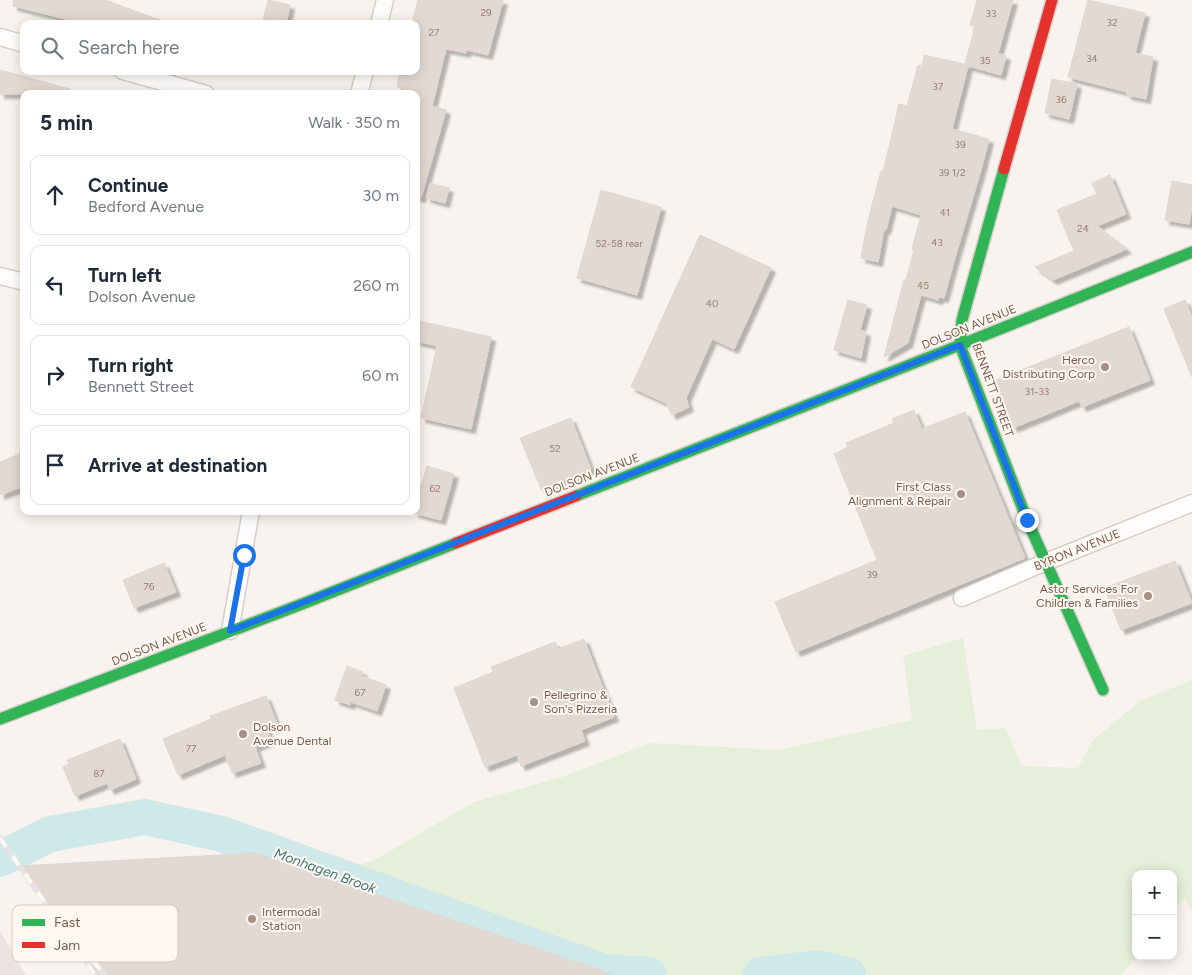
<!DOCTYPE html>
<html lang="en">
<head>
<meta charset="utf-8">
<style>
	body { margin:0; font-family:Figtree,sans-serif; background:#f2f2f3; color:#1f2937 }
	.controls { position:absolute; right:15px; bottom:15px; display:grid; overflow:hidden; border-radius:10px; box-shadow:0 2px 12px #0003 }
	.controls button { width:45px; height:45px; display:grid; place-items:center; padding:0; border:0; border-bottom:1px solid #e0e1e3; background:#fff; color:#1f2937; font:25px sans-serif }
	.stop { position:absolute; width:15px; height:15px; margin:-11px; border:4px solid #1a73e8; border-radius:50%; background:#fff }
	.stop.end { background:#1a73e8; border-color:#fff; box-shadow:0 1px 5px #0008 }
	.list { margin:0; padding:0; list-style:none }
	h2 { display:flex; justify-content:space-between; align-items:center; height:65px; margin:0; padding:0 20px; font-size:21px }
	h2 small { font-size:16px; font-weight:400; color:#747a83 }
	.list li { display:grid; grid-template-columns:32px 1fr auto; gap:15px; align-items:center; box-sizing:border-box; height:80px; margin:0 10px 10px; padding:0 10px; border:1px solid #e0e1e3; border-radius:10px }
	.list b { display:block; font-size:19px; white-space:nowrap }
	.list p { margin:0; font-size:16px; white-space:nowrap; color:#747a83 }
	.list em { font-size:16px; font-style:normal; color:#747a83 }
	.icon { flex:none; width:28px; height:28px; fill:none; stroke:currentColor; stroke-width:2; stroke-linecap:round; stroke-linejoin:round }
	.map { position:relative; flex:none; width:1192px; height:975px; overflow:hidden }
	.search { position:absolute; background:#fff; box-shadow:0 2px 12px #0003; left:20px; top:20px; width:400px; height:55px; display:flex; align-items:center; gap:12px; box-sizing:border-box; padding:0 18px; border-radius:10px; color:#747a83; font-size:19px }
	.panel { position:absolute; background:#fff; box-shadow:0 2px 12px #0003; left:20px; top:90px; width:400px; height:425px; border-radius:10px }
	.map>svg:first-child { display:block }
	.industrial { fill:#ebe3df }
	.green { fill:#e6efd9 }
	.lines { fill:none; stroke-linecap:round; stroke-linejoin:round }
	.river { stroke:#cfe8e9; stroke-width:36 }
	.building { fill:#e3d9d3; stroke:#e1d6d0; filter:url(#shadow) }
	.street-casing { stroke:#d6cfc9; stroke-width:19 }
	.fast-casing { stroke:#d8d0ca; stroke-width:14 }
	.jam-casing { stroke:#d8d0ca; stroke-width:14 }
	.street { stroke:#fefdfc; stroke-width:16 }
	.fast { stroke:#30b455; stroke-width:11 }
	.jam { stroke:#e5322d; stroke-width:11 }
	.rail-casing { stroke:#e5e3e6; stroke-width:5.5 }
	.rail { stroke:#fff8f1; stroke-width:4; stroke-dasharray:11; stroke-linecap:butt }
	.route { stroke:#1a73e8; stroke-width:6 }
	.poi-dot { fill:#a59085; stroke:#fff8f1; stroke-width:2 }
	.labels { text-anchor:middle; dominant-baseline:central; stroke-width:4; stroke-linejoin:round; paint-order:stroke }
	.number-label { font-size:10px; fill:#957c72 }
	.street-label { font-size:12px; fill:#785a4d; stroke:#fff8f1 }
	.poi-label { font-size:12px; fill:#785a4d; stroke:#fff8f1; text-anchor:end }
	.water-label { font-size:14px; font-style:italic; fill:#40767c; stroke:#fff8f1 }
	.key { fill:#fff8f1; stroke:#d6c9c0; stroke-width:1 }
	.key-label { font-size:14px; fill:#785a4d }
</style>
</head>
<body>
<div class="map">
<svg width="1192" height="975" viewBox="0 0 1192 975">
	<defs>
		<filter id="shadow"><feDropShadow dx="4.5" dy="4.5" stdDeviation="1" flood-color="#0004"/></filter>
	</defs>
	<rect width="100%" height="100%" fill="#f8f3ee"/>
	<!-- industrial -->
	<path class="industrial" d="M0,931l16,27 10,17h-26z"/>
	<!-- green -->
	<path class="green" d="M963,638l14,92 29,-2 15,38 57,2 14,-27 48,-40 52,-21v232l-7,-15 -12,14v-37h-37v82h1l-15,19h-575l-258,-108 33,7 51,-13 101,-59 88,-25 89,-34 128,7 133,-30 -9,-64z"/>
	<g class="lines">
		<!-- river -->
		<path class="river" d="M0,859l50,-25 95,-17 77,17 382,138 45,3
			M761,975l56,-7 31,7"/>
	</g>
	<!-- building -->
	<path class="building" d="M14,0h91l60,22v2h-79l-73,-18z
		M268,0l22,5 -4,19h-24z
		M418,0h85l-15,55 -21,-5 -1,3 -20,-4 -14,57 14,4 -25,88 -5,-1v-105l-19,-5 3,-16h16v-47h-4z
		M977,0h36l-15,53 8,3 -5,19 -33,-9 -16,63 37,10 -8,31 -27,91 -10,37 -5,-1 -1,3 -17,-5 -13,48 -24,14 20,-77h2l8,-30 -2,-1 9,-34 -29,-9 -6,24 -2,-1 -6,33 -17,-4 6,-33 5,-20 9,-34 2,1 16,-68 8,2 11,-41 4,1 2,-11 41,9 10,-38 -5,-1z
		M1088,0l57,13 -10,40 18,4 -7,42 -19,-4v-3l-59,-15z
		M0,70l70,19v5h-70z
		M1052,79l25,5 -8,35 -24,-6z
		M1110,175l16,39 -29,12 30,23 -74,31 -18,-13 39,-16 -17,-41 40,-16 -5,-11z
		M1172,181l20,4v22l-3,17 -24,-4z
		M430,183l19,5 -4,15 -19,-5z
		M601,190l60,17 -24,88 -60,-17z
		M700,235l71,33 -37,81 -22,-10 -26,59 3,9 -17,8 -6,-12 -35,-16z
		M848,300l19,5 -7,25 6,2 -5,26 -27,-8z
		M1185,300l7,17v60l-28,-68z
		M419,321l72,16 -20,92 -50,-11 16,-72 -21,-5v-9z
		M1129,327l21,53 -68,27 -3,-6 -66,27 -19,-47z
		M914,410l8,19 43,-17 60,146 -229,94 -21,-50 102,-42 -43,-106 14,-7 -2,-4 48,-20 -2,-4z
		M571,418l20,51 -50,20 -21,-51z
		M24,452v34l-24,9v-33z
		M427,466l27,8 -13,46 -27,-7v-2h2v-8z
		M1175,561l17,42 -71,27 -17,-42z
		M164,563l12,29 -42,16 -11,-28z
		M584,639l30,78 -33,13 4,11 -64,25 -4,-11 -32,12 -31,-79 39,-16 -2,-5 64,-25 3,7z
		M347,666l16,6 -2,4 25,9 -9,26 -26,-9 -1,3 -15,-5z
		M266,696l11,28 -11,4 5,12 -16,7 6,16 -29,10 -7,-18 -47,20 -15,-36 48,-20 -1,-3z
		M120,739l16,40 -26,11 -3,-7 -32,13 -12,-29 6,-3 -2,-4z
		M255,853l351,119v3h-511l-76,-109z"/>
	<g class="lines">
		<!-- street casing -->
		<g class="street-casing">
			<path id="street" d="M379,24l6,-24
				M0,37l24,7
				M123,71l83,23
				M359,94l6,-23
				M0,276l24,6
				M962,598l84,-36 146,-59
				M230,631l21,-120"/>
		</g>
		<!-- fast casing -->
		<g class="fast-casing">
			<path id="fast" d="M1004,169l-42,151 -2,25 67,175 76,170
				M576,496l384,-151 232,-93
				M0,719l302,-115 154,-61"/>
		</g>
		<!-- jam casing -->
		<g class="jam-casing">
			<path id="jam" d="M1004,169l48,-169
				M456,543l120,-47"/>
		</g>
		<!-- street -->
		<use href="#street" class="street"/>
		<!-- fast -->
		<use href="#fast" class="fast"/>
		<!-- jam -->
		<use href="#jam" class="jam"/>
		<!-- rail casing -->
		<g class="rail-casing">
			<path id="rail" d="M0,838l95,137
				M93,961l12,14"/>
		</g>
		<!-- rail -->
		<use href="#rail" class="rail"/>
	</g>
	<g class="lines">
		<!-- route -->
		<path class="route" d="M244,555l-14,76 730,-286 67,175"/>
	</g>
	<!-- markers -->
	<g class="poi-dot">
		<circle cx="1105" cy="367" r="5"/>
		<circle cx="961" cy="494" r="5"/>
		<circle cx="1148" cy="596" r="5"/>
		<circle cx="534" cy="702" r="5"/>
		<circle cx="243" cy="734" r="5"/>
		<circle cx="252" cy="919" r="5"/>
	</g>
	<g class="labels">
		<!-- number labels -->
		<g class="number-label">
			<text x="486" y="12">29</text>
			<text x="991" y="13">33</text>
			<text x="1112" y="22">32</text>
			<text x="434" y="32">27</text>
			<text x="1092" y="58">34</text>
			<text x="985" y="60">35</text>
			<text x="938" y="86">37</text>
			<text x="1061" y="99">36</text>
			<text x="960" y="144">39</text>
			<text x="952" y="172">39 1/2</text>
			<text x="945" y="212">41</text>
			<text x="1083" y="228">24</text>
			<text x="937" y="242">43</text>
			<text x="619" y="243">52-58 rear</text>
			<text x="923" y="285">45</text>
			<text x="712" y="303">40</text>
			<text x="1037" y="391">31-33</text>
			<text x="555" y="448">52</text>
			<text x="435" y="488">62</text>
			<text x="872" y="574">39</text>
			<text x="149" y="586">76</text>
			<text x="360" y="692">67</text>
			<text x="191" y="748">77</text>
			<text x="99" y="773">87</text>
		</g>
		<!-- street labels -->
		<g class="street-label">
			<text transform="translate(969 327) rotate(-22)">DOLSON AVENUE</text>
			<text transform="translate(993 390) rotate(70)">BENNETT STREET</text>
			<text transform="translate(592 475) rotate(-21)">DOLSON AVENUE</text>
			<text transform="translate(1077 550) rotate(-22)">BYRON AVENUE</text>
			<text transform="translate(159 644) rotate(-21)">DOLSON AVENUE</text>
		</g>
		<!-- poi labels -->
		<g class="poi-label">
			<text x="1095" y="360">Herco<tspan x="1095" dy="14">Distributing Corp</tspan></text>
			<text x="951" y="487">First Class<tspan x="951" dy="14">Alignment &amp; Repair</tspan></text>
			<text x="1138" y="589">Astor Services For<tspan x="1138" dy="14">Children &amp; Families</tspan></text>
			<text x="544" y="695" text-anchor="start">Pellegrino &amp;<tspan x="544" dy="14">Son's Pizzeria</tspan></text>
			<text x="253" y="727" text-anchor="start">Dolson<tspan x="253" dy="14">Avenue Dental</tspan></text>
			<text x="262" y="912" text-anchor="start">Intermodal<tspan x="262" dy="14">Station</tspan></text>
		</g>
		<!-- water labels -->
		<g class="water-label">
			<text transform="translate(325 871) rotate(20)">Monhagen Brook</text>
		</g>
	</g>
	<!-- legend -->
	<rect x="12" y="905" width="166" height="57" rx="8" class="key"/>
	<rect x="22" y="919" width="23" height="7" fill="#30b455"/>
	<rect x="22" y="942" width="23" height="6" fill="#e5322d"/>
	<g class="key-label">
		<text x="54" y="927">Fast</text>
		<text x="54" y="950">Jam</text>
	</g>
</svg>
<div class="controls">
<button>+</button>
<button>−</button>
</div>
<div class="stop" style="left:244px;top:555px"></div>
<div class="stop end" style="left:1027px;top:520px"></div>
<div class="search"><svg class="icon" aria-label="search" viewBox="0 0 24 24"><circle cx="10" cy="10" r="6"/><path d="M15 15l6 6"/></svg>Search here</div>
<section class="panel">
<h2>5 min<small>Walk · 350 m</small></h2>
<ul class="list">
<li><svg class="icon" aria-label="ahead" viewBox="0 0 24 24"><path d="M12 20V5M6 11l6-6 6 6"/></svg><div><b>Continue</b><p>Bedford Avenue</p></div><em>30 m</em></li>
<li><svg class="icon" aria-label="left" viewBox="0 0 24 24"><path d="M17 20v-9H6M10 6l-5 5 5 5"/></svg><div><b>Turn left</b><p>Dolson Avenue</p></div><em>260 m</em></li>
<li><svg class="icon" aria-label="right" viewBox="0 0 24 24"><path d="M7 20v-9h11M14 6l5 5-5 5"/></svg><div><b>Turn right</b><p>Bennett Street</p></div><em>60 m</em></li>
<li><svg class="icon" aria-label="arrive" viewBox="0 0 24 24"><path d="M6 21V4h12l-3 4 3 4H6"/></svg><div><b>Arrive at destination</b></div></li>
</ul>
</section>
</div>
</body>
</html>
